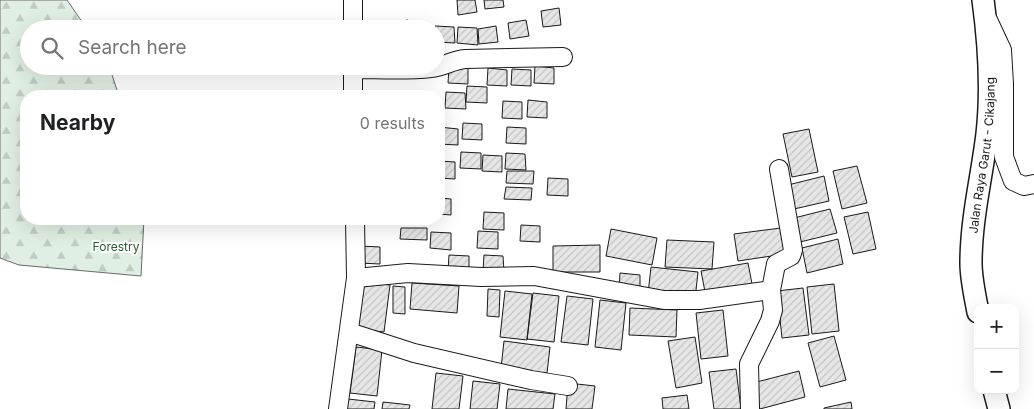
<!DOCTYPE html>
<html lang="en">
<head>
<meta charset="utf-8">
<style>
	body { margin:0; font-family:Inter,sans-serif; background:#f6f6f6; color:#202124 }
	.controls { position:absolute; right:15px; bottom:15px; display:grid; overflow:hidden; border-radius:10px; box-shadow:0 5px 20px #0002 }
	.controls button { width:45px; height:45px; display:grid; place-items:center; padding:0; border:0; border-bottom:1px solid #e0e0e0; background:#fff; color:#202124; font:25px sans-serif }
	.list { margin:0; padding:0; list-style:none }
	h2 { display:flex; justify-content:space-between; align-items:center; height:65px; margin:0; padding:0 20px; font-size:21px }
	h2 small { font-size:16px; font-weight:400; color:#757577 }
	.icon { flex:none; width:28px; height:28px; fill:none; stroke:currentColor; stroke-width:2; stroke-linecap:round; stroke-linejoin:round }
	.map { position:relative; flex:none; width:1034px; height:409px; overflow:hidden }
	.search { position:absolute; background:#fff; box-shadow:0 5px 20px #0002; left:20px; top:20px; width:425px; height:55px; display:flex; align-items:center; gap:12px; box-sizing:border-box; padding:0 18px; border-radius:28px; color:#757577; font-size:19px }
	.panel { position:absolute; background:#fff; box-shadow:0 5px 20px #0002; left:20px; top:90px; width:425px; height:135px; border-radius:20px }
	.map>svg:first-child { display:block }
	.forest { fill:url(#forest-firs); stroke:#6a6a6a }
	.building { fill:url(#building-hatch); stroke:#1a1a1a }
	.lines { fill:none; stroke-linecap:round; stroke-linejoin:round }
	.minor-casing { stroke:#1a1a1a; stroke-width:20 }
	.major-casing { stroke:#1a1a1a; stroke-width:24 }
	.minor { stroke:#fff; stroke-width:18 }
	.major { stroke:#fff; stroke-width:21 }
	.labels { text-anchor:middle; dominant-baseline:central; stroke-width:4; stroke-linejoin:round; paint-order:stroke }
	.street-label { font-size:12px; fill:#1a1a1a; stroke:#fff }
	.park-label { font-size:12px; fill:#2b5a34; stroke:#fff }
</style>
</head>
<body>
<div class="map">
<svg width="1034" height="409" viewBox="0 0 1034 409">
	<defs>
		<pattern id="forest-firs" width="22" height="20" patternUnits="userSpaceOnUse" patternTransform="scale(1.25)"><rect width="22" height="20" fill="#e0efe3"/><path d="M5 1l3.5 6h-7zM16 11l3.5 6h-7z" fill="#c0ccc2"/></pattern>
		<pattern id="building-hatch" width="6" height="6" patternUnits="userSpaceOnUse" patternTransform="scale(1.25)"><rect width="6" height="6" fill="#e6e6e6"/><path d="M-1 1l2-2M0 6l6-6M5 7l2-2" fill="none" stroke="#c5c5c5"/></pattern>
	</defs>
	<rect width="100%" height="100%" fill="#fff"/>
	<!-- forest -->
	<path class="forest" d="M0,0h67l20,29h-58v37h80l10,30h-93v123h118l-3,57 -122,-11 -19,-7z"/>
	<!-- building -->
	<path class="building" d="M457,0h18l2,12 -19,3z
		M484,0h19l1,7 -19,2z
		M559,8l2,17 -18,2 -2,-16z
		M408,20l1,9h-18l-1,-6z
		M526,20l3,16 -19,3 -2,-16z
		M362,25l19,1v3h-20z
		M428,26v3h-17z
		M435,26l19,1 1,16 -19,-1z
		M496,26l2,16 -19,2 -1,-15z
		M458,27l19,1 1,17 -21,-2z
		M535,66l19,2v16l-20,-1z
		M449,67l19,1v16l-20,-1z
		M488,68l19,2v16l-20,-1z
		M512,69l19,1v16l-20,-1z
		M467,86l20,1v16l-21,-1z
		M446,92l19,1 1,16 -21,-1z
		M528,100l19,2v16l-20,-1z
		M503,101l19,1v17l-20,-1z
		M463,123l19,1v16l-20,-1z
		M439,127l19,2v16l-19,-1z
		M507,127l19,1v16l-20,-1z
		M809,129l9,43 -26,5 -9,-43z
		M461,152l20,1v16l-21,-1z
		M506,153l19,1 1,16 -21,-1z
		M483,155l19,1v16l-20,-1z
		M439,161l16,1v17l-16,-1z
		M857,166l10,37 -25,6 -9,-38z
		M507,171h27l-1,13 -27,-1z
		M824,176l5,25 -35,8 -6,-24z
		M548,178l20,1v17l-21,-1z
		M506,187l26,1 -1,12 -27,-1z
		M439,198l12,1v16l-12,-1z
		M830,209l7,24 -37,9 -6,-24z
		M484,212l20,1v17l-21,-1z
		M868,212l8,37 -23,5 -9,-37z
		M521,225l19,1v16l-20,-1z
		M401,228h26v12l-27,-1z
		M781,228l4,26 -47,7 -4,-27z
		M611,229l46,9 -5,27 -46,-9z
		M478,231l20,1v17l-21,-1z
		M431,232l20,1v17l-21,-2z
		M838,239l5,25 -36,9 -5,-25z
		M667,240l47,2 -2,27 -47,-2z
		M600,245v27h-47v-26z
		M360,246l20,1v17l-21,-1z
		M449,255l20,1v16l-21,-1z
		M484,255l19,1 1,16 -21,-1z
		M748,263l5,26 -47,8 -5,-26z
		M651,267l47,5 -3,27 -47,-5z
		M620,273l20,2v16l-21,-1z
		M363,282l27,3 -6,47 -27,-3z
		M412,283l47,3 -2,27 -47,-4z
		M834,284l5,47 -27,3 -5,-47z
		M393,286l12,1v27l-12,-1z
		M803,288l6,47 -27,3 -5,-47z
		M488,289l12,1 -1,27 -12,-1z
		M505,291l27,3 -5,46 -27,-3z
		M533,293l26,3 -5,46 -27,-3z
		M567,296l26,3 -5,46 -27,-3z
		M600,300l26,3 -5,47 -26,-3z
		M630,308l47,2 -1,27 -47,-2z
		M723,310l5,46 -27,3 -5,-46z
		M834,336l12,44 -26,7 -12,-44z
		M695,337l7,46 -26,5 -8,-47z
		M504,341l46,6 -3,26 -46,-5z
		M356,347l26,3 -5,46 -27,-3z
		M736,369l5,40h-27l-5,-37z
		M799,371l6,26 -45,12 -7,-26z
		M436,373l27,3 -4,33h-27z
		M473,381l27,3 -3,25h-27z
		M568,383l27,3 -3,23h-26z
		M508,389l47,5 -2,15h-47z
		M687,395l2,14h-26l-1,-11z
		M348,399l27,3 -1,7h-27z
		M383,402l27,3 -1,4h-27z
		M851,402l1,7h-28v-1z"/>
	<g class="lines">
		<!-- minor casing -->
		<g class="minor-casing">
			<path id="minor" d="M988,20l14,30 2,34v73l9,24 11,5 10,-2
				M353,29v-29
				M353,66v30
				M353,69c25,0 53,2 78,-1 12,-1 22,-8 34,-9l98,-2
				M356,278l52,-5 73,4 53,-1 130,24h35l72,-10
				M349,332l65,21 117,27 37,6
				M338,409l18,-131 -1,-59
				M750,409l-1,-45 21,-43 3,-11 -2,-20 5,-26 15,-8 2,-6 -14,-81"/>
		</g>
		<!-- major casing -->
		<g class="major-casing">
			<g id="major">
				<path id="s1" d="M978,312c-3,-16 -7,-33 -7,-49 0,-44 11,-87 16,-129 5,-45 2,-90 -4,-134"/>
				<path d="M994,390l5,19"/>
			</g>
		</g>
		<!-- minor -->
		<use href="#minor" class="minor"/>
		<!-- major -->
		<use href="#major" class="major"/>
	</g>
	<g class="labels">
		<!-- street labels -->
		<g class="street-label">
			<text stroke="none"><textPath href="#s1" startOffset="158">Jalan Raya Garut - Cikajang</textPath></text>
		</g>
		<!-- park labels -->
		<g class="park-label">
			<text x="116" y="246">Forestry</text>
		</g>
	</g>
</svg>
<div class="controls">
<button>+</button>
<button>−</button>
</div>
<div class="search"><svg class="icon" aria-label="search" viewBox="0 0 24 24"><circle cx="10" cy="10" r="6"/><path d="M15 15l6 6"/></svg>Search here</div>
<section class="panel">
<h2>Nearby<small>0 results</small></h2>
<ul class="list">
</ul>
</section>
</div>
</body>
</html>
